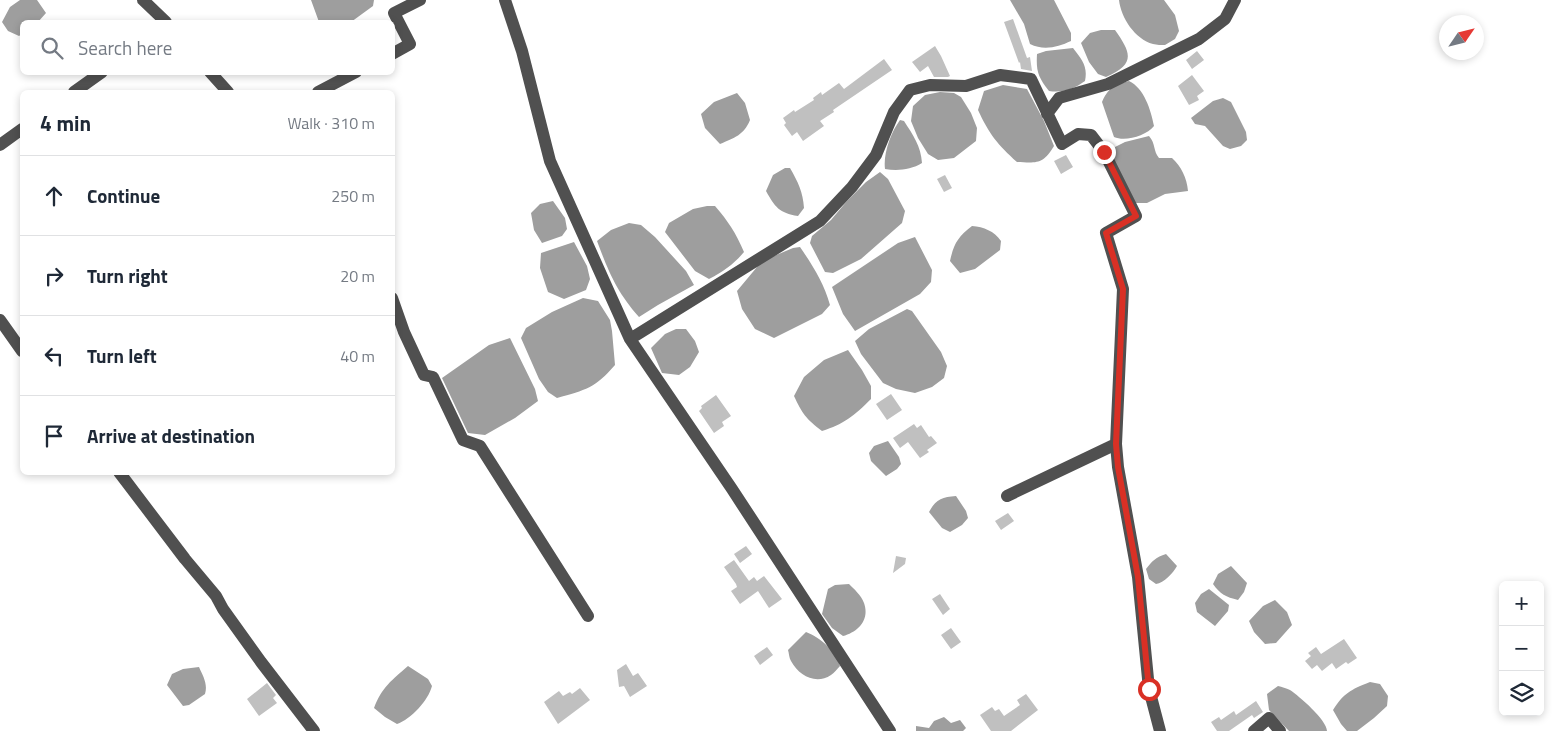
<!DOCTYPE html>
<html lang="en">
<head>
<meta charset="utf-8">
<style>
	body { margin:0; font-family:"Titillium Web",sans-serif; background:#f2f2f3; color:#1f2937 }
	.controls { position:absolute; right:15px; bottom:15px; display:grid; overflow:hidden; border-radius:8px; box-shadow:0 2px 8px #0003 }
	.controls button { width:45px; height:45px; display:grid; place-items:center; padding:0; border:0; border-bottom:1px solid #e0e1e3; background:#fff; color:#1f2937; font:25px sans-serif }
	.compass { position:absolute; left:1439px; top:15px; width:45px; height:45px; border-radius:50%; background:#fff; box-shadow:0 2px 8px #0003; rotate:55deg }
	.stop { position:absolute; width:15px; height:15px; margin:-11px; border:4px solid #d93025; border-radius:50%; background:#fff }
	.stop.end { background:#d93025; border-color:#fff; box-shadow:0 1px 5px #0008 }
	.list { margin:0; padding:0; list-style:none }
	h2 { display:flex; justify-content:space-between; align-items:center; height:65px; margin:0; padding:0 20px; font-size:21px }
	h2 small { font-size:16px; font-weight:400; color:#747a83 }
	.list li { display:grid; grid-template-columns:32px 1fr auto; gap:15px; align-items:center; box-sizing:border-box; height:80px; padding:0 20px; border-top:1px solid #e0e1e3 }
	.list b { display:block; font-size:19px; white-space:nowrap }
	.list em { font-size:16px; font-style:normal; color:#747a83 }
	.icon { flex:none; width:28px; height:28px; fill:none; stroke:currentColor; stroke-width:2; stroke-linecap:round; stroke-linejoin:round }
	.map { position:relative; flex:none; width:1559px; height:731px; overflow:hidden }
	.search { position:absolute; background:#fff; box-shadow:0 2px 8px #0003; left:20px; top:20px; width:375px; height:55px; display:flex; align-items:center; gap:12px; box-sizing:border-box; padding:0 18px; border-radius:8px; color:#747a83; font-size:19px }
	.panel { position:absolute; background:#fff; box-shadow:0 2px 8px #0003; left:20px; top:90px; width:375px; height:385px; border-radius:8px }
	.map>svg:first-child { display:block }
	.water { fill:#9e9e9e }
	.building { fill:#c0c0c0 }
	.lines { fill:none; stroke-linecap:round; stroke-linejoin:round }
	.minor { stroke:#505050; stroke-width:12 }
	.route { stroke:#d93025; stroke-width:6 }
</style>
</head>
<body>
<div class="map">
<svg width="1559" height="731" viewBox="0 0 1559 731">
	<rect width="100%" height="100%" fill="#fff"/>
	<!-- water -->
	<path class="water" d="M20,0h17l9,13 -8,9h-16v12l-3,2 -11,-5 -6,-9 8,-15z
		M311,0h63l-1,6 -22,16h-32z
		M1010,0h44l17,33v8c-13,6 -27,10 -41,3l-6,-20z
		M1119,0h45l11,15 4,16 -4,8 -10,6c-4,0 -8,0 -12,-1 -18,-5 -32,-26 -34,-44z
		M1101,30h14c17,24 20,34 -9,47l-8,-3 -9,-12 -8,-19 9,-10z
		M1073,48c9,12 15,18 12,33 -11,8 -22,12 -36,10 -11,-14 -13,-20 -12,-37l9,-3z
		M1129,81c15,7 22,29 25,45 -8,10 -29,16 -40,11l-12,-35c6,-14 12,-17 27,-21z
		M1003,85l24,4 17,32 10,25c-11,18 -16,17 -37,16 -19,-17 -28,-28 -39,-52l6,-19z
		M940,92l14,1 7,4 10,16 6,15 -1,13 -22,17 -16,2 -10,-6 -10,-16 -7,-17 2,-15 12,-11z
		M737,93l8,10 5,17c-6,15 -16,18 -30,24l-15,-16 -4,-14 13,-12z
		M1223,98l8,4 15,30 1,8 -6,6 -11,3 -7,-3 -18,-20 -10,-2 -4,-6 22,-17z
		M900,120l4,1c9,14 17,25 18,42 -11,7 -25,8 -37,6 -2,-15 6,-37 15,-49z
		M1149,136c7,8 4,15 10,22h13c9,8 15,20 16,33l-23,3 -18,9h-12l-23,-42 3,-14 10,-5z
		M785,168h5c8,14 13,24 14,40l-6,8c-19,-3 -23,-9 -32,-25l7,-16z
		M880,172l8,7 17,32 -3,12 -41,36 -28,14 -8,-1 -15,-29 2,-7 19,-16 16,-19 19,-19z
		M553,201l12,17 2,11 -5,7 -20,7 -8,-13 -3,-17 9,-9z
		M707,206h8c13,15 21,27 29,46 -10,12 -21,20 -35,27l-14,-8 -30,-39 4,-9 24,-14z
		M629,223l12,2 14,12 31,34 8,14 -36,20 -19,12c-22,-25 -30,-44 -42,-76l14,-11z
		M972,226c12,1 22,5 29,15l-1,9 -25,19 -15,4 -10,-12c4,-18 8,-24 22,-35z
		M915,237l17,33 -1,12 -11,12 -65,37 -12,-17 -11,-27 66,-44z
		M574,242l13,24 3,13 -4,11 -22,9 -16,-7 -8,-24 1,-15z
		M800,247c13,19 24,36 30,58l-8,9 -48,24 -19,-9 -13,-20 -5,-18 25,-30 31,-13z
		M583,298l15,3 12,19 2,11 3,34c-20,23 -29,25 -58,33l-9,-6 -9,-13 -18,-41 5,-10 26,-16z
		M907,309l5,2 29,41 6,14 -3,12 -12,9 -17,6 -19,-4 -13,-6 -22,-29 -6,-13 14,-12z
		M676,329h10l9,12 4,11 -9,15 -11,8 -17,-2 -11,-25 14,-14z
		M510,338l25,51 3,12 -23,17 -30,17 -17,-2 -26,-55 47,-33z
		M848,350l14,20 9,16v13c-17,17 -27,25 -49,32 -16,-12 -20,-18 -28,-35l10,-19 20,-17z
		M888,441l11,16 2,7 -4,5 -11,7 -15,-15 -2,-8 5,-7z
		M956,496l10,15 2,7 -6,7 -12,7 -8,-4 -13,-16c7,-13 13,-15 27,-16z
		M1166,554l11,12c-4,7 -13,17 -21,18l-7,-5 -3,-10c6,-8 10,-12 20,-15z
		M1231,566l16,17 -3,9 -6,8c-12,-3 -18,-6 -25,-16l5,-10z
		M849,584c5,5 12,11 15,19 6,17 -6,29 -21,33l-11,-8 -10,-14 6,-25 7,-4z
		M1209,589l20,16 -1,6 -13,15 -18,-14 -2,-9 6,-9z
		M1275,600l12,12 5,13 -16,18 -11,1 -11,-12 -5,-11 14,-15z
		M806,632c15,6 30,19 34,34 -3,3 -6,7 -9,9 -15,10 -32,1 -40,-14 -2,-3 -2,-8 -3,-11z
		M408,666l20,13 4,7c-4,15 -21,33 -35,38l-12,-7 -11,-9c8,-21 18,-28 34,-42z
		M199,667c4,9 9,17 6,27l-16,11 -6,1 -16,-21 5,-11 11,-5z
		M1370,682l10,2 8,12 -1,10 -13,12 -17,13h-10l-6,-7 -8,-14c11,-17 17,-20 37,-28z
		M1278,686c4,1 8,2 12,4 9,6 37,30 37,41h-38l-20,-21 -2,-16z
		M944,717l7,6 9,-3 6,8 -3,3h-47v-5l13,2 5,-7z"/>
	<!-- building -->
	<path class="building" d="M1013,19l14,39 3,-1 2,14 -11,-2 -1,-7 -1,1 -15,-41z
		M935,46l6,10 9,20 -2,1h-14l-6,-11 -8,6 -8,-10z
		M1197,51l7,9 -12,9 -6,-9z
		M884,59l8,11 -59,40 1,2 -14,9 4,5 -21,15 -6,-9 -5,4 -8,-11 2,-2 -3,-5 11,-8 1,2 19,-12 -1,-2 8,-6 1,3 17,-12 5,6z
		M1192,75l12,16 -7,5 2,4 -10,5 -11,-19z
		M1066,155l7,12 -12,7 -7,-13z
		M945,175l7,13 -8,4 -7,-13z
		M891,394l11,16 -15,10 -11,-16z
		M716,395l15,21 -9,6 2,4 -10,7 -15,-22 3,-3 -1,-2z
		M914,424l3,4 4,-3 8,12 2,-1 6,7 -10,7 2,2 -9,6 -12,-16 -8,6 -7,-10z
		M1008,513l6,8 -13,9 -6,-9z
		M746,546l6,8 -12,9 -6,-9z
		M896,556l10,2 -1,6 -12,9z
		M734,560l15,21 5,-4 3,4 7,-5 18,23 -13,9 -11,-17 -18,13 -9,-13 6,-4 -1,-3 -12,-17z
		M940,594l10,15 -7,6 -11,-16z
		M951,628l10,14 -10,7 -10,-14z
		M1344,639l13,19 -9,6 -2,-2 -10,7 -4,-6 -10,8 -5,-6 -5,4 -7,-8 6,-5 -3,-3 8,-6 5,7z
		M767,647l6,8 -13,10 -6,-9z
		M626,664l7,12 5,-3 9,13 -17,11 -6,-11 -5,1 -2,-17z
		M267,683l9,12 -3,3 4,5 -18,13 -12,-17z
		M580,688l10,12 -32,24 -14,-22 15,-11 4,5 7,-4 2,2z
		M1026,694l12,16 -27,21h-20l-11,-16 12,-8 3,4 4,-2 5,7 16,-11 -3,-5z
		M1256,701l7,11 -9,6 -2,-3 -23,16h-12l-6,-9 8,-5 2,3 13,-9 2,4z"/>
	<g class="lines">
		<!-- minor -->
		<path class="minor" d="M143,0l23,22
			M505,0l17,51 28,110 80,178 102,150 158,242
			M392,54l18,-10 -16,-31 26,-13
			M210,72l18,20
			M74,92l28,-20
			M318,92l38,-20
			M1047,114l12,-16 49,-14 91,-45 26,-20 10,-19
			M0,145l22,-16
			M392,298l12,34 20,43 9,2 30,63 17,6 108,170
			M0,320l22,31
			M630,339l190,-118 32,-34 24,-32 18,-43 16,-22 20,-5 36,1 34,-11 31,4 31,65 16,-10 13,1 13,17 32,64 -30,17 17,56 -7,155
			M119,472l66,87 31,37 7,13 38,53 53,69
			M1007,496l109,-52 2,23 20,110 11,112 11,42
			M1254,731l15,-13 11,13"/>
	</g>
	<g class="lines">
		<!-- route -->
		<path class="route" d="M1104,152l32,64 -30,17 17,56 -7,155 2,23 20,110 11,112"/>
	</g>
</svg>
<div class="controls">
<button>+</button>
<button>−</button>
<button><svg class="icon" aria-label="layers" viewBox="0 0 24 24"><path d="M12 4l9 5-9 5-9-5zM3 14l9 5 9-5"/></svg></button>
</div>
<svg class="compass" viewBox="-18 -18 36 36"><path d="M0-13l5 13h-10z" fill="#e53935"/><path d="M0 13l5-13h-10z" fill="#747a83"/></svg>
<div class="stop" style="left:1149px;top:689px"></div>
<div class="stop end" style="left:1104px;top:152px"></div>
<div class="search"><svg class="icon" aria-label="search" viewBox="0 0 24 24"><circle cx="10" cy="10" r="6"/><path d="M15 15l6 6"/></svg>Search here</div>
<section class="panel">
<h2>4 min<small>Walk · 310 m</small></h2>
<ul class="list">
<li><svg class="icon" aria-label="ahead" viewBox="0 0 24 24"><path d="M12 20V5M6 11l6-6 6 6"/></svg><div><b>Continue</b></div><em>250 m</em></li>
<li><svg class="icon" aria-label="right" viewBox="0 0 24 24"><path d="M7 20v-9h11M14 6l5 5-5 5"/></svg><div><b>Turn right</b></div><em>20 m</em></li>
<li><svg class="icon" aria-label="left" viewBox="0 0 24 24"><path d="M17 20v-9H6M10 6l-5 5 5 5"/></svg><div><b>Turn left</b></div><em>40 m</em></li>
<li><svg class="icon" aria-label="arrive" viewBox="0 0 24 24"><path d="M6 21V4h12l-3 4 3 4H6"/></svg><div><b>Arrive at destination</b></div></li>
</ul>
</section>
</div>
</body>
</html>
